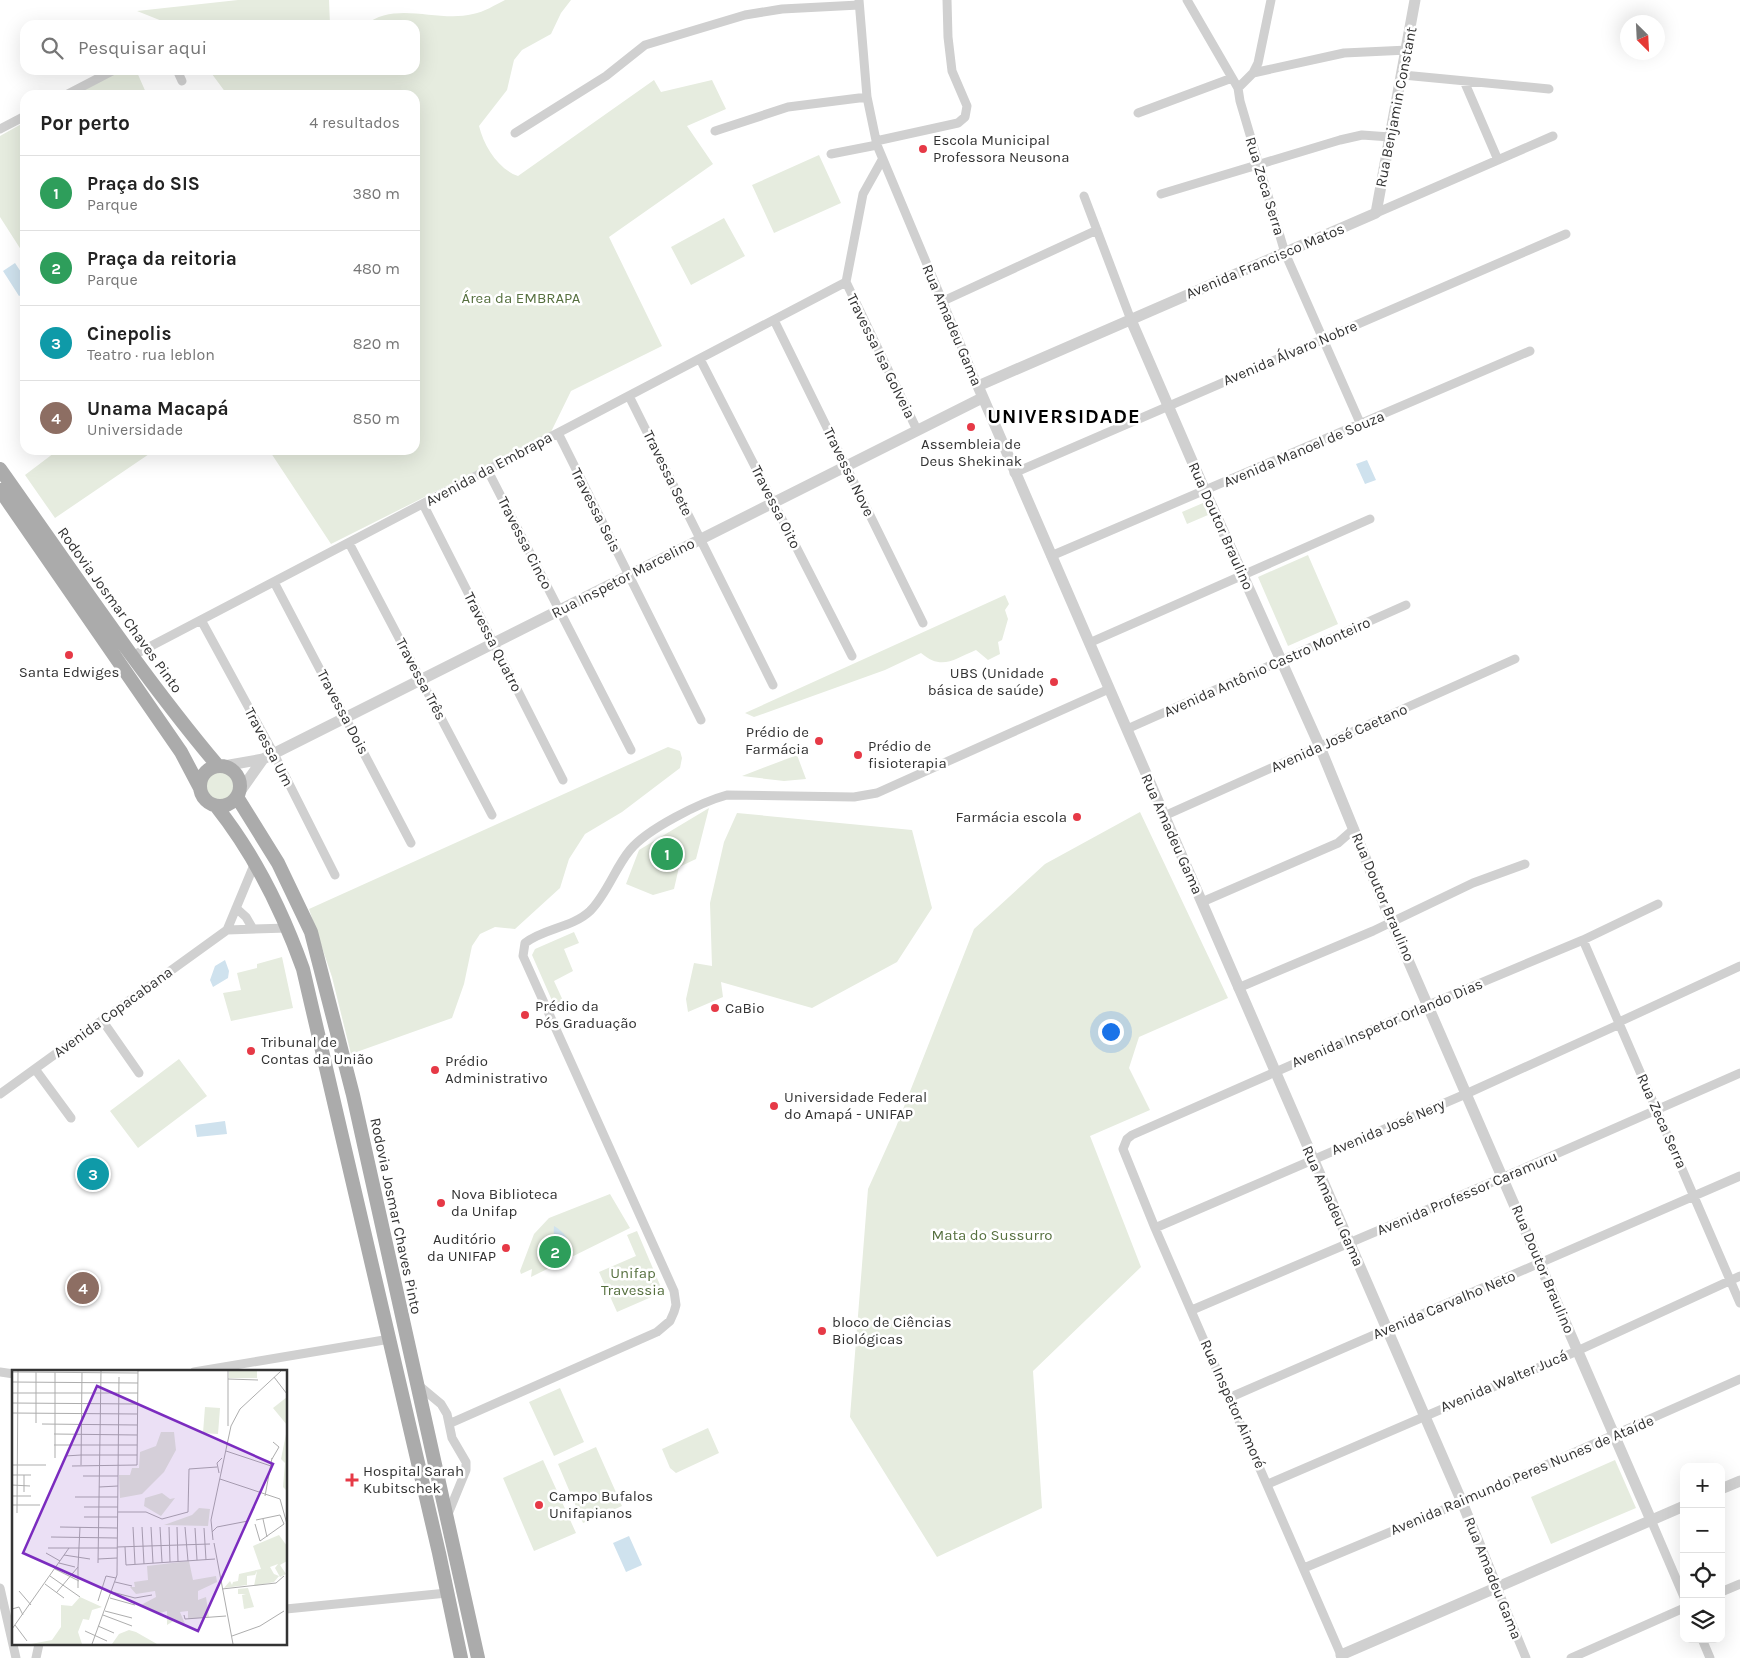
<!DOCTYPE html>
<html lang="pt">
<head>
<meta charset="utf-8">
<style>
	body { margin:0; font-family:Karla,sans-serif; background:#f2f2f2; color:#222 }
	.controls { position:absolute; right:15px; bottom:15px; display:grid; overflow:hidden; border-radius:10px; box-shadow:0 5px 20px #0002 }
	.controls button { width:45px; height:45px; display:grid; place-items:center; padding:0; border:0; border-bottom:1px solid #e0e0e0; background:#fff; color:#222; font:25px sans-serif }
	.compass { position:absolute; left:1620px; top:15px; width:45px; height:45px; border-radius:50%; background:#fff; box-shadow:0 5px 20px #0002; rotate:156deg }
	.you { position:absolute; left:1110px; top:1031px; width:18px; height:18px; margin:-12px; border:4px solid #fff; border-radius:50%; background:#1a73e8; box-shadow:0 0 0 8px #1a73e833 }
	.badge { display:grid; place-items:center; width:32px; height:32px; border-radius:50%; background:#0b8043; color:#fff; font-size:16px; font-weight:700 }
	.pin { position:absolute; translate:-50% -50%; border:2px solid #fff; box-shadow:0 1px 5px #0006 }
	.list { margin:0; padding:0; list-style:none }
	h2 { display:flex; justify-content:space-between; align-items:center; height:65px; margin:0; padding:0 20px; font-size:21px }
	h2 small { font-size:16px; font-weight:400; color:#767676 }
	.list li { display:grid; grid-template-columns:32px 1fr auto; gap:15px; align-items:center; box-sizing:border-box; height:75px; padding:0 20px; border-top:1px solid #e0e0e0 }
	.list b { display:block; font-size:19px; white-space:nowrap }
	.list p { margin:0; font-size:16px; white-space:nowrap; color:#767676 }
	.list em { font-size:16px; font-style:normal; color:#767676 }
	.icon { flex:none; width:28px; height:28px; fill:none; stroke:currentColor; stroke-width:2; stroke-linecap:round; stroke-linejoin:round }
	.map { position:relative; flex:none; width:1740px; height:1658px; overflow:hidden }
	.search { position:absolute; background:#fff; box-shadow:0 5px 20px #0002; left:20px; top:20px; width:400px; height:55px; display:flex; align-items:center; gap:12px; box-sizing:border-box; padding:0 18px; border-radius:15px; color:#767676; font-size:19px }
	.panel { position:absolute; background:#fff; box-shadow:0 5px 20px #0002; left:20px; top:90px; width:400px; height:365px; border-radius:15px }
	.map>svg:first-child { display:block }
	.green { fill:#e6ecdf }
	.water { fill:#cfe2ee }
	.lines { fill:none; stroke-linecap:round; stroke-linejoin:round }
	.minor { stroke:#d0d0d0; stroke-width:9 }
	.tertiary { stroke:#d0d0d0; stroke-width:11 }
	.primary { stroke:#ababab; stroke-width:14 }
	.poi-dot { fill:#e63946; stroke:#fff; stroke-width:2 }
	.labels { text-anchor:middle; dominant-baseline:central; stroke-width:5; stroke-linejoin:round; paint-order:stroke }
	.street-label { font-size:15px; fill:#333; stroke:#fff }
	.poi-label { font-size:15px; fill:#333; stroke:#fff; text-anchor:start }
	.park-label { font-size:15px; fill:#56703f; stroke:#fff }
	.district-label { font-size:20px; font-weight:bold; letter-spacing:1px; fill:#000; stroke:#fff }
	.inset-road { fill:none; stroke:#adadad; stroke-width:1 }
	.view { fill:#7b2cbf; fill-opacity:0.15; stroke:#7b2cbf; stroke-width:2.5 }
	.inset-edge { fill:none; stroke:#333; stroke-width:2.5 }
</style>
</head>
<body>
<div class="map">
<svg width="1740" height="1658" viewBox="0 0 1740 1658">
	<rect width="100%" height="100%" fill="#fff"/>
	<!-- green -->
	<path class="green" d="M238,0h91l1,25h-158l-35,-14z
		M505,0h66l-10,13 -10,21 -29,16 -8,10 -7,30 -28,36c5,20 19,43 39,50l136,-96 7,12 51,-12 14,29 -39,17 26,38 -104,73 53,109 -91,45 -21,43 -219,110 -62,-94h146v-355h-192l3,-2 -17,-23h206v-45h-50c31,-25 72,-2 108,-11 11,-2 22,-9 32,-14z
		M120,70h16l11,25h-72z
		M25,122v134l-25,-39v-81z
		M819,155l22,48 -67,30 -22,-48z
		M724,218l21,38 -54,29 -20,-38z
		M58,450h97l-100,68 -30,-43z
		M1203,503l5,12 -21,9 -5,-12z
		M1308,555l30,69 -50,22 -30,-69z
		M1005,595l4,9 -4,6 3,9 -6,21 -4,2 2,12 -12,6 -12,-10c-22,9 -34,21 -55,3l-36,17 -131,47 -9,-4z
		M668,747l12,4 2,7 -2,10 -58,44 -37,22 -16,25 -9,29 -45,41 -20,-2 -15,7 -8,12 -8,38 -12,34 -101,36 -19,-77 -23,-68z
		M797,755l9,24 -22,2 -42,-5z
		M203 786a16 16 0 1 1 32 0a16 16 0 1 1-32 0Z
		M709,808l-13,51 -17,8 -5,22 -21,6 -27,-11 13,-34z
		M1140,812l88,186 -89,39 -10,31 21,42 -60,26 51,131 -108,104 9,137 -105,49 -87,-140 18,-228 28,-62 78,-198 71,-65z
		M737,813l175,17 20,78 -35,54 -85,46 -91,-26 2,15 -35,15 -2,-13 8,-36 18,3 -2,-63 14,-61z
		M574,932l5,11 -15,6 9,22 -19,10 11,24h-11l-22,-50 3,-6z
		M282,957l11,51 -62,13 -8,-28 18,-3 -4,-17 20,-5v-4z
		M179,1059l28,37 -69,52 -28,-37z
		M610,1194l20,34 -99,49 1,-8 -11,5 -1,-3 14,-37 15,-16z
		M637,1231l26,61 -46,20 -18,-40 37,-16 -9,-21z
		M560,1388l24,54 -30,14 -25,-54z
		M708,1428l11,25 -43,20 -6,-5 -8,-19z
		M596,1447l26,59 -39,17 -25,-59z
		M543,1460l33,73 -42,18 -31,-73z
		M1615,1460l21,48 -85,36 -20,-47z"/>
	<!-- water -->
	<path class="water" d="M15,263l10,15v15l-6,3 -16,-25z
		M1367,460l9,20 -11,4 -9,-20z
		M225,960l4,11 -1,7 -15,9 -3,-7 5,-14z
		M225,1121l2,13 -30,3 -2,-12z
		M554,1226c13,8 16,14 15,29 -14,-5 -16,-16 -15,-29z
		M629,1536l13,29 -16,7 -13,-29z"/>
	<g class="lines">
		<!-- minor -->
		<path class="minor" d="M859,0l8,97 10,48 101,241
			M1187,0l51,88
			M1271,0l-13,63 -5,10 -15,15 2,13 45,152 76,172
			M177,70l5,11
			M1253,73l91,-20 64,-3
			M1403,75l146,14
			M1464,81l34,79
			M66,95l48,-25
			M1138,113l94,-35
			M0,129l25,-13
			M715,131l73,-24 79,-10
			M515,133l91,-57 39,-31 100,-30 37,-6 77,-4
			M876,141l82,-18 7,-6 2,-11 -15,-35 -4,-34 -1,-37
			M831,154l46,-9
			M1161,194l179,-54 22,-5 28,2
			M1084,196l47,124
			M1376,213l177,-77
			M846,282l71,148
			M846,282l17,-88 19,-34
			M941,302l156,-72
			M774,320l149,303
			M700,359l152,297
			M629,396l144,289
			M558,433l143,287
			M488,471l143,279
			M1014,473l552,-239
			M423,504l140,276
			M349,543l143,272
			M1051,556l479,-205
			M274,582l137,261
			M201,620l73,134 61,121
			M1089,643l281,-124
			M132,656l714,-374
			M1127,729l279,-124
			M1164,816l351,-157
			M1202,902l136,-59 16,-14
			M236,908l10,9 7,12
			M227,930l61,-2
			M1583,940l157,363
			M1238,988l135,-57 100,-48 52,-19
			M102,1020l37,53
			M1619,1022l121,-56
			M35,1069l36,49
			M0,1094l227,-164 27,-65
			M1155,1228l313,-135 152,-69
			M1192,1310l312,-133 236,-104
			M0,1372l14,2
			M194,1372l196,-33
			M417,1384l24,20 6,10 5,24 14,24v8l-18,44
			M1231,1397l509,-221
			M451,1423l206,-91 13,-11 4,-9 2,-7 -2,-14 -151,-335 2,-13c19,-15 47,-15 65,-32 17,-17 25,-43 40,-61 17,-21 71,-48 97,-55l127,2 23,-4 232,-104
			M1268,1484l309,-133 163,-75
			M1651,1520l33,77
			M1304,1568l158,-66 278,-123
			M0,1588l16,70
			M1497,1588l29,70
			M1721,1592l19,-8
			M286,1609l161,-16
			M1702,1639l8,19
			M1341,1655l-186,-427 -32,-79 4,-10 5,-4 296,-130 155,-65 75,-36
			M36,1658l3,-14
			M1571,1658l113,-50"/>
		<!-- tertiary -->
		<path class="tertiary" d="M1415,0l-39,213 -398,173 484,1116 35,86
			M1131,320l74,171 115,256 71,174 260,599
			M224,766l39,-7 719,-361
			M239,793l24,-34
			M1721,1489l19,-8
			M1342,1658l-1,-3 343,-149"/>
		<!-- primary -->
		<path class="primary" d="M0,469c71,100 139,203 218,297
			M0,490l181,262 19,36
			M200 786a20 20 0 1 1 40 0a20 20 0 1 1-40 0Z
			M237,797l41,66 33,69 42,163 125,563
			M216,806c39,49 66,104 87,163l136,584 22,105"/>
	</g>
	<!-- markers -->
	<g class="poi-dot">
		<circle cx="923" cy="149" r="5"/>
		<circle cx="971" cy="427" r="5"/>
		<circle cx="69" cy="655" r="5"/>
		<circle cx="1054" cy="682" r="5"/>
		<circle cx="819" cy="741" r="5"/>
		<circle cx="858" cy="755" r="5"/>
		<circle cx="1077" cy="817" r="5"/>
		<circle cx="715" cy="1008" r="5"/>
		<circle cx="525" cy="1015" r="5"/>
		<circle cx="251" cy="1051" r="5"/>
		<circle cx="435" cy="1070" r="5"/>
		<circle cx="774" cy="1106" r="5"/>
		<circle cx="441" cy="1203" r="5"/>
		<circle cx="506" cy="1248" r="5"/>
		<circle cx="822" cy="1331" r="5"/>
		<path d="M349.5 1472.5h5v5h5v5h-5v5h-5v-5h-5v-5h5z"/>
		<circle cx="539" cy="1505" r="5"/>
	</g>
	<g class="labels">
		<!-- street labels -->
		<g class="street-label">
			<text transform="translate(1396 107) rotate(-79)">Rua Benjamin Constant</text>
			<text transform="translate(1265 186) rotate(73)">Rua Zeca Serra</text>
			<text transform="translate(1265 261) rotate(-23)">Avenida Francisco Matos</text>
			<text transform="translate(952 325) rotate(67)">Rua Amadeu Gama</text>
			<text transform="translate(1290 353) rotate(-23)">Avenida Álvaro Nobre</text>
			<text transform="translate(881 356) rotate(64)">Travessa Isa Golveia</text>
			<text transform="translate(1304 449) rotate(-23)">Avenida Manoel de Souza</text>
			<text transform="translate(489 469) rotate(-28)">Avenida da Embrapa</text>
			<text transform="translate(849 472) rotate(64)">Travessa Nove</text>
			<text transform="translate(668 473) rotate(64)">Travessa Sete</text>
			<text transform="translate(776 507) rotate(63)">Travessa Oito</text>
			<text transform="translate(596 510) rotate(63)">Travessa Seis</text>
			<text transform="translate(1221 526) rotate(66)">Rua Doutor Braulino</text>
			<text transform="translate(525 543) rotate(63)">Travessa Cinco</text>
			<text transform="translate(623 578) rotate(-27)">Rua Inspetor Marcelino</text>
			<text transform="translate(120 610) rotate(54)">Rodovia Josmar Chaves Pinto</text>
			<text transform="translate(493 642) rotate(63)">Travessa Quatro</text>
			<text transform="translate(1267 667) rotate(-24)">Avenida Antônio Castro Monteiro</text>
			<text transform="translate(421 679) rotate(62)">Travessa Três</text>
			<text transform="translate(343 712) rotate(62)">Travessa Dois</text>
			<text transform="translate(1339 738) rotate(-24)">Avenida José Caetano</text>
			<text transform="translate(269 747) rotate(62)">Travessa Um</text>
			<text transform="translate(1172 834) rotate(66)">Rua Amadeu Gama</text>
			<text transform="translate(1383 897) rotate(67)">Rua Doutor Braulino</text>
			<text transform="translate(113 1012) rotate(-36)">Avenida Copacabana</text>
			<text transform="translate(1387 1023) rotate(-23)">Avenida Inspetor Orlando Dias</text>
			<text transform="translate(1662 1121) rotate(66)">Rua Zeca Serra</text>
			<text transform="translate(1388 1127) rotate(-23)">Avenida José Nery</text>
			<text transform="translate(1467 1193) rotate(-23)">Avenida Professor Caramuru</text>
			<text transform="translate(1333 1206) rotate(66)">Rua Amadeu Gama</text>
			<text transform="translate(396 1216) rotate(78)">Rodovia Josmar Chaves Pinto</text>
			<text transform="translate(1543 1269) rotate(67)">Rua Doutor Braulino</text>
			<text transform="translate(1444 1305) rotate(-23)">Avenida Carvalho Neto</text>
			<text transform="translate(1504 1381) rotate(-23)">Avenida Walter Jucá</text>
			<text transform="translate(1233 1404) rotate(66)">Rua Inspetor Aimoré</text>
			<text transform="translate(1522 1475) rotate(-23)">Avenida Raimundo Peres Nunes de Ataíde</text>
			<text transform="translate(1493 1578) rotate(68)">Rua Amadeu Gama</text>
		</g>
		<!-- poi labels -->
		<g class="poi-label">
			<text x="933" y="140">Escola Municipal<tspan x="933" dy="17">Professora Neusona</tspan></text>
			<text x="971" y="444" text-anchor="middle">Assembleia de<tspan x="971" dy="17">Deus Shekinak</tspan></text>
			<text x="69" y="672" text-anchor="middle">Santa Edwiges</text>
			<text x="1044" y="673" text-anchor="end">UBS (Unidade<tspan x="1044" dy="17">básica de saúde)</tspan></text>
			<text x="809" y="732" text-anchor="end">Prédio de<tspan x="809" dy="17">Farmácia</tspan></text>
			<text x="868" y="746">Prédio de<tspan x="868" dy="17">fisioterapia</tspan></text>
			<text x="1067" y="817" text-anchor="end">Farmácia escola</text>
			<text x="535" y="1006">Prédio da<tspan x="535" dy="17">Pós Graduação</tspan></text>
			<text x="725" y="1008">CaBio</text>
			<text x="261" y="1042">Tribunal de<tspan x="261" dy="17">Contas da União</tspan></text>
			<text x="445" y="1061">Prédio<tspan x="445" dy="17">Administrativo</tspan></text>
			<text x="784" y="1097">Universidade Federal<tspan x="784" dy="17">do Amapá - UNIFAP</tspan></text>
			<text x="451" y="1194">Nova Biblioteca<tspan x="451" dy="17">da Unifap</tspan></text>
			<text x="496" y="1239" text-anchor="end">Auditório<tspan x="496" dy="17">da UNIFAP</tspan></text>
			<text x="832" y="1322">bloco de Ciências<tspan x="832" dy="17">Biológicas</tspan></text>
			<text x="363" y="1471">Hospital Sarah<tspan x="363" dy="17">Kubitschek</tspan></text>
			<text x="549" y="1496">Campo Bufalos<tspan x="549" dy="17">Unifapianos</tspan></text>
		</g>
		<!-- park labels -->
		<g class="park-label">
			<text x="521" y="298">Área da EMBRAPA</text>
			<text x="992" y="1235">Mata do Sussurro</text>
			<text x="633" y="1273">Unifap<tspan x="633" dy="17">Travessia</tspan></text>
		</g>
		<!-- district labels -->
		<g class="district-label">
			<text x="1064" y="416">UNIVERSIDADE</text>
		</g>
	</g>
	<!-- overview -->
	<g transform="translate(12 1370)">
		<rect width="275" height="275" fill="#fff"/>
		<path d="M217,1h28v7h-28zM275,27v28l-14,-17zM193,37l15,1 -2,26 -15,-1zM275,59v62l-4,-4 2,-24 -4,-4zM149,62h13l2,18 -12,22 -22,22 -22,4 -1,-23h11l2,-7h7l1,-16 16,-6zM150,123l8,6 5,-1 -14,18 -17,-10 1,-8zM187,138l11,1 -2,17 -44,-1 28,-10zM267,165l8,11v15l-7,4 6,9 -6,3 -5,-9 3,-4 -8,3 4,7 5,2 -5,6 -20,4 3,-15 -2,4 -8,1v9l-23,3 6,-7 2,4 1,-3 5,-1 1,-7 22,-5 -8,-23zM177,191l4,19 23,-4 1,6 -19,9v9l8,-3 3,20 -21,2v-8l-8,1 5,12 -10,-4 -8,5v-14l-7,2 -19,-8 15,-8 -1,-6 -19,3 -6,-7h5l-1,-5 14,-2 -1,-14zM236,218l6,19 -10,2 -2,-14 4,-1h-8v-5zM68,227l22,10 -10,3 -3,10 -6,-1 -5,13 4,12h-51l21,-4 9,-13v-22l11,1zM117,260l7,2 21,12h-45l7,-10z" fill="#e6ecdf"/>
		<path class="inset-road" d="M0,2l126,1M43,2v86M262,7l13,17M216,9l30,1M0,12l126,1M0,23h126M0,33l126,1M0,43l125,1M24,53v-51M30,54l95,1M216,56v-55M42,64l83,1M42,75h83M214,81l45,15M69,85h56M53,86l16,-1M260,89l7,-12 -6,-5M0,95h34M69,95l1,-93M60,96l65,-1 1,-94M207,103l-2,-10 5,-5M0,105h19M12,105v17M71,106h35M208,109l60,20 7,25M0,115l18,1M87,117l19,-1M0,126h19M253,126l7,-38M63,127h43M0,135h28M72,137h34M106,142h28l16,7 26,-7 1,-43 28,-2M5,143l1,-142M72,147h34M251,149l4,18M243,154l5,17 24,-17 -4,-9 -24,5M48,157l57,1M121,157l2,37M130,157l2,37M139,157l2,36M148,157l2,35M157,157l1,35M165,157l1,34M173,157l3,34M183,158l2,32M192,158l2,32M200,162l5,-5 31,-6M39,167l66,1M201,170l-2,-20 20,-94 9,-17 41,-38M202,173l19,101M105,177l93,-3M113,177l1,18M36,178h69M34,183l14,8M52,185l26,4M86,189l19,-1M47,193l16,4M86,193l3,-192M114,195l89,-6M66,197v21M43,199l24,12M38,206l30,21M103,212l17,4M33,214l19,14M210,219l54,-6 8,-7M7,221l12,14M45,222l21,-25 2,-40M100,222l23,6 17,-3M98,228l25,7M86,231l8,-25 10,2M0,239l7,-2 4,8M93,241l27,7M91,245l29,11M172,245l1,4 41,-3M3,255l12,16M86,256l16,7M0,259l57,-81M73,261l22,10M220,266l28,-10 24,-15M80,274l25,-69 2,-198"/>
		<path class="view" d="M85,16l176,78 -75,167 -175,-78z"/>
		<rect width="275" height="275" class="inset-edge"/>
	</g>
</svg>
<div class="controls">
<button>+</button>
<button>−</button>
<button><svg class="icon" aria-label="locate" viewBox="0 0 24 24"><circle cx="12" cy="12" r="6"/><path d="M12 2v4M12 18v4M2 12h4M18 12h4"/></svg></button>
<button><svg class="icon" aria-label="layers" viewBox="0 0 24 24"><path d="M12 4l9 5-9 5-9-5zM3 14l9 5 9-5"/></svg></button>
</div>
<svg class="compass" viewBox="-18 -18 36 36"><path d="M0-13l5 13h-10z" fill="#e53935"/><path d="M0 13l5-13h-10z" fill="#767676"/></svg>
<div class="you"></div>
<div class="pin badge" style="left:667px;top:854px;background:#2e9e5b">1</div>
<div class="pin badge" style="left:555px;top:1252px;background:#2e9e5b">2</div>
<div class="pin badge" style="left:93px;top:1174px;background:#0f9aa8">3</div>
<div class="pin badge" style="left:83px;top:1288px;background:#8d6e63">4</div>
<div class="search"><svg class="icon" aria-label="search" viewBox="0 0 24 24"><circle cx="10" cy="10" r="6"/><path d="M15 15l6 6"/></svg>Pesquisar aqui</div>
<section class="panel">
<h2>Por perto<small>4 resultados</small></h2>
<ul class="list">
<li><span class="badge" style="background:#2e9e5b">1</span><div><b>Praça do SIS</b><p>Parque</p></div><em>380 m</em></li>
<li><span class="badge" style="background:#2e9e5b">2</span><div><b>Praça da reitoria</b><p>Parque</p></div><em>480 m</em></li>
<li><span class="badge" style="background:#0f9aa8">3</span><div><b>Cinepolis</b><p>Teatro · rua leblon</p></div><em>820 m</em></li>
<li><span class="badge" style="background:#8d6e63">4</span><div><b>Unama Macapá</b><p>Universidade</p></div><em>850 m</em></li>
</ul>
</section>
</div>
</body>
</html>
